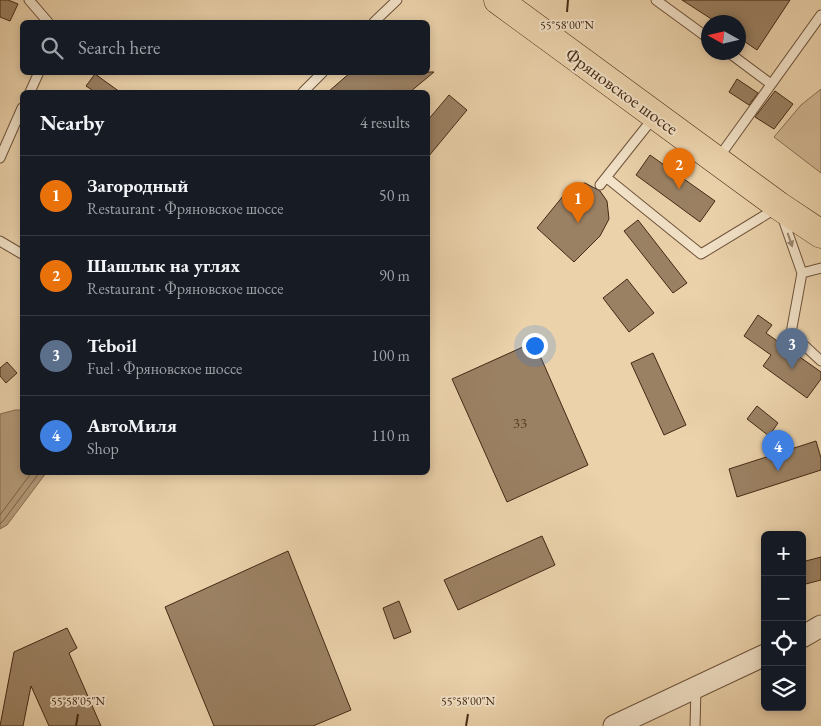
<!DOCTYPE html>
<html lang="en">
<head>
<meta charset="utf-8">
<style>
	body { margin:0; font-family:"EB Garamond",serif; background:#242831; color:#f1f3f6 }
	.controls { position:absolute; right:15px; bottom:15px; display:grid; overflow:hidden; border-radius:8px; box-shadow:0 2px 8px #0003 }
	.controls button { width:45px; height:45px; display:grid; place-items:center; padding:0; border:0; border-bottom:1px solid #363941; background:#171b24; color:#f1f3f6; font:25px sans-serif }
	.compass { position:absolute; left:701px; top:15px; width:45px; height:45px; border-radius:50%; background:#171b24; box-shadow:0 2px 8px #0003; rotate:278deg }
	.you { position:absolute; left:534px; top:345px; width:18px; height:18px; margin:-12px; border:4px solid #fff; border-radius:50%; background:#1a73e8; box-shadow:0 0 0 8px #1a73e833 }
	.badge { display:grid; place-items:center; width:32px; height:32px; border-radius:50%; background:#1a73e8; color:#fff; font-size:16px; font-weight:700 }
	.pin { position:absolute; translate:-50% -41px; filter:drop-shadow(0 1px 2px #0008) }
	.pin::after { content:''; position:absolute; top:26px; width:18px; height:15px; background:inherit; clip-path:polygon(0 0,100% 0,50% 100%) }
	.list { margin:0; padding:0; list-style:none }
	h2 { display:flex; justify-content:space-between; align-items:center; height:65px; margin:0; padding:0 20px; font-size:21px }
	h2 small { font-size:16px; font-weight:400; color:#9ea1a6 }
	.list li { display:grid; grid-template-columns:32px 1fr auto; gap:15px; align-items:center; box-sizing:border-box; height:80px; padding:0 20px; border-top:1px solid #363941 }
	.list b { display:block; font-size:19px; white-space:nowrap }
	.list p { margin:0; font-size:16px; white-space:nowrap; color:#9ea1a6 }
	.list em { font-size:16px; font-style:normal; color:#9ea1a6 }
	.icon { flex:none; width:28px; height:28px; fill:none; stroke:currentColor; stroke-width:2; stroke-linecap:round; stroke-linejoin:round }
	.map { position:relative; flex:none; width:821px; height:726px; overflow:hidden }
	.search { position:absolute; background:#171b24; box-shadow:0 2px 8px #0003; left:20px; top:20px; width:410px; height:55px; display:flex; align-items:center; gap:12px; box-sizing:border-box; padding:0 18px; border-radius:8px; color:#9ea1a6; font-size:19px }
	.panel { position:absolute; background:#171b24; box-shadow:0 2px 8px #0003; left:20px; top:90px; width:410px; height:385px; border-radius:8px }
	.map>svg:first-child { display:block }
	.green { fill:#cfb591; stroke:#8a6f52 }
	.water { fill:#b39978; stroke:#876c50 }
	.lines { fill:none; stroke-linecap:round; stroke-linejoin:round }
	.shore { stroke:#7c6146; stroke-width:1 }
	.building { fill:#9b8163; stroke:#452914 }
	.service-casing { stroke:#6e533a; stroke-width:11 }
	.tertiary-casing { stroke:#6e533a; stroke-width:23 }
	.primary-casing { stroke:#452914; stroke-width:29 }
	.service { stroke:#f2e2c8; stroke-width:9 }
	.tertiary { stroke:#f2e2c8; stroke-width:21 }
	.primary { stroke:#ebd2ab; stroke-width:28 }
	.oneway { fill:#9c866e }
	.ticks { fill:none; stroke:#452914; stroke-width:2 }
	.labels { text-anchor:middle; dominant-baseline:central; stroke-width:4; stroke-linejoin:round; paint-order:stroke }
	.number-label { font-size:15px; fill:#5a3f28 }
	.street-label { font-size:18px; fill:#452914; stroke:#f2e2c8 }
	.ticks-label { font-size:12px; text-anchor:middle; fill:#452914; stroke:#f2e2c8; stroke-width:4; stroke-linejoin:round; paint-order:stroke }
</style>
</head>
<body>
<div class="map">
<svg width="821" height="726" viewBox="0 0 821 726">
	<rect width="100%" height="100%" fill="#ebd2ab"/>
	<filter id="stains"><feTurbulence type="fractalNoise" baseFrequency=".004" numOctaves="4"/><feColorMatrix values="0 0 0 0 .2 0 0 0 0 .09 0 0 0 0 .02 0 0 0 .5 -.17"/></filter>
	<radialGradient id="worn" r=".72"><stop offset=".6" stop-color="#630" stop-opacity="0"/><stop offset="1" stop-color="#630" stop-opacity=".3"/></radialGradient>
	<!-- green -->
	<path class="green" d="M821,89v84l-47,-36 27,-32z"/>
	<!-- water -->
	<path class="water" d="M15,410h7v62l24,1 -39,52 -7,4v-115z"/>
	<g class="lines">
		<!-- shore -->
		<path class="shore" d="M0,515l32,-43
			M0,524l3,-3 37,-49"/>
	</g>
	<!-- building -->
	<path class="building" d="M0,0h8l10,4 -8,17 -10,-4z
		M682,0h108l-33,50 -19,-13v-15h-22z
		M351,72h83l-24,20h-82z
		M95,74l25,18h-25l-9,-6z
		M737,79l21,14 -9,12 -20,-13z
		M775,91l18,13 -19,25 -19,-12z
		M449,95l18,15 -39,47v-37z
		M650,155l65,46 -15,21 -64,-47z
		M585,183l15,8 7,10 2,18 -9,17 -26,26 -37,-34 35,-43z
		M638,220l49,63 -14,10 -49,-62z
		M627,279l27,34 -25,19 -26,-34z
		M758,315l14,10 -6,8 55,39v7l-14,19 -44,-32 8,-11 -27,-19z
		M534,342l54,123 -81,37 -55,-123z
		M653,353l33,72 -22,10 -33,-72z
		M7,362l10,11 -11,10 -6,-7v-8z
		M757,406l21,17 -9,13 -22,-17z
		M816,441l5,17v12l-84,27 -8,-28z
		M542,536l13,29 -97,45 -14,-30z
		M288,551l63,159 -38,16h-99l-49,-119z
		M821,557v23l-19,5v-23z
		M399,601l12,31 -17,7 -11,-31z
		M67,628l10,20 -8,5 32,73h-52l-18,-40 -8,40h-23l14,-74z"/>
	<g class="lines">
		<!-- service casing -->
		<g class="service-casing">
			<path id="service" d="M29,0l19,22
				M656,0l52,38
				M374,22l23,-22
				M728,52l43,32
				M30,92l9,-20
				M303,92l20,-20
				M719,157l102,-142
				M0,158l22,-50
				M607,178l94,76 74,-45
				M600,185l54,-68
				M782,216l20,57 -11,60 30,28
				M0,241l22,13
				M802,273l19,-5
				M695,726l1,-37"/>
		</g>
		<!-- tertiary casing -->
		<g class="tertiary-casing">
			<path id="tertiary" d="M802,637l19,-11
				M614,726l151,-71"/>
		</g>
		<!-- primary casing -->
		<g class="primary-casing">
			<path id="primary" d="M498,0l281,206 42,28"/>
		</g>
		<!-- service -->
		<use href="#service" class="service"/>
		<!-- tertiary -->
		<use href="#tertiary" class="tertiary"/>
		<!-- primary -->
		<use href="#primary" class="primary"/>
	</g>
	<!-- one-way arrows -->
	<defs><path id="oneway-solid" d="M-6-.8H1V-3.2L6.5 0L1 3.2V.8H-6Z" transform="scale(1.25)"/></defs>
	<use class="oneway" href="#oneway-solid" transform="translate(790 240) rotate(71)"/>
	<!-- ticks -->
	<path class="ticks" d="M567,12l1,-12M76,726l2,-12M466,726l2,-12"/>
	<g class="labels">
		<!-- number labels -->
		<g class="number-label">
			<text x="520" y="422">33</text>
		</g>
		<!-- street labels -->
		<g class="street-label">
			<text transform="translate(622 91) rotate(36)">Фряновское шоссе</text>
		</g>
	</g>
	<g class="ticks-label">
		<text x="567" y="29">55°58'00"N</text>
		<text x="78" y="705">55°58'05"N</text>
		<text x="468" y="705">55°58'00"N</text>
	</g>
	<rect width="100%" height="100%" filter="url(#stains)"/>
	<rect width="100%" height="100%" fill="url(#worn)"/>
</svg>
<div class="controls">
<button>+</button>
<button>−</button>
<button><svg class="icon" aria-label="locate" viewBox="0 0 24 24"><circle cx="12" cy="12" r="6"/><path d="M12 2v4M12 18v4M2 12h4M18 12h4"/></svg></button>
<button><svg class="icon" aria-label="layers" viewBox="0 0 24 24"><path d="M12 4l9 5-9 5-9-5zM3 14l9 5 9-5"/></svg></button>
</div>
<svg class="compass" viewBox="-18 -18 36 36"><path d="M0-13l5 13h-10z" fill="#e53935"/><path d="M0 13l5-13h-10z" fill="#9ea1a6"/></svg>
<div class="you"></div>
<div class="pin badge" style="left:578px;top:223px;background:#e8710a">1</div>
<div class="pin badge" style="left:679px;top:189px;background:#e8710a">2</div>
<div class="pin badge" style="left:792px;top:369px;background:#5c6f8a">3</div>
<div class="pin badge" style="left:778px;top:471px;background:#3f7fe0">4</div>
<div class="search"><svg class="icon" aria-label="search" viewBox="0 0 24 24"><circle cx="10" cy="10" r="6"/><path d="M15 15l6 6"/></svg>Search here</div>
<section class="panel">
<h2>Nearby<small>4 results</small></h2>
<ul class="list">
<li><span class="badge" style="background:#e8710a">1</span><div><b>Загородный</b><p>Restaurant · Фряновское шоссе</p></div><em>50 m</em></li>
<li><span class="badge" style="background:#e8710a">2</span><div><b>Шашлык на углях</b><p>Restaurant · Фряновское шоссе</p></div><em>90 m</em></li>
<li><span class="badge" style="background:#5c6f8a">3</span><div><b>Teboil</b><p>Fuel · Фряновское шоссе</p></div><em>100 m</em></li>
<li><span class="badge" style="background:#3f7fe0">4</span><div><b>АвтоМиля</b><p>Shop</p></div><em>110 m</em></li>
</ul>
</section>
</div>
</body>
</html>
